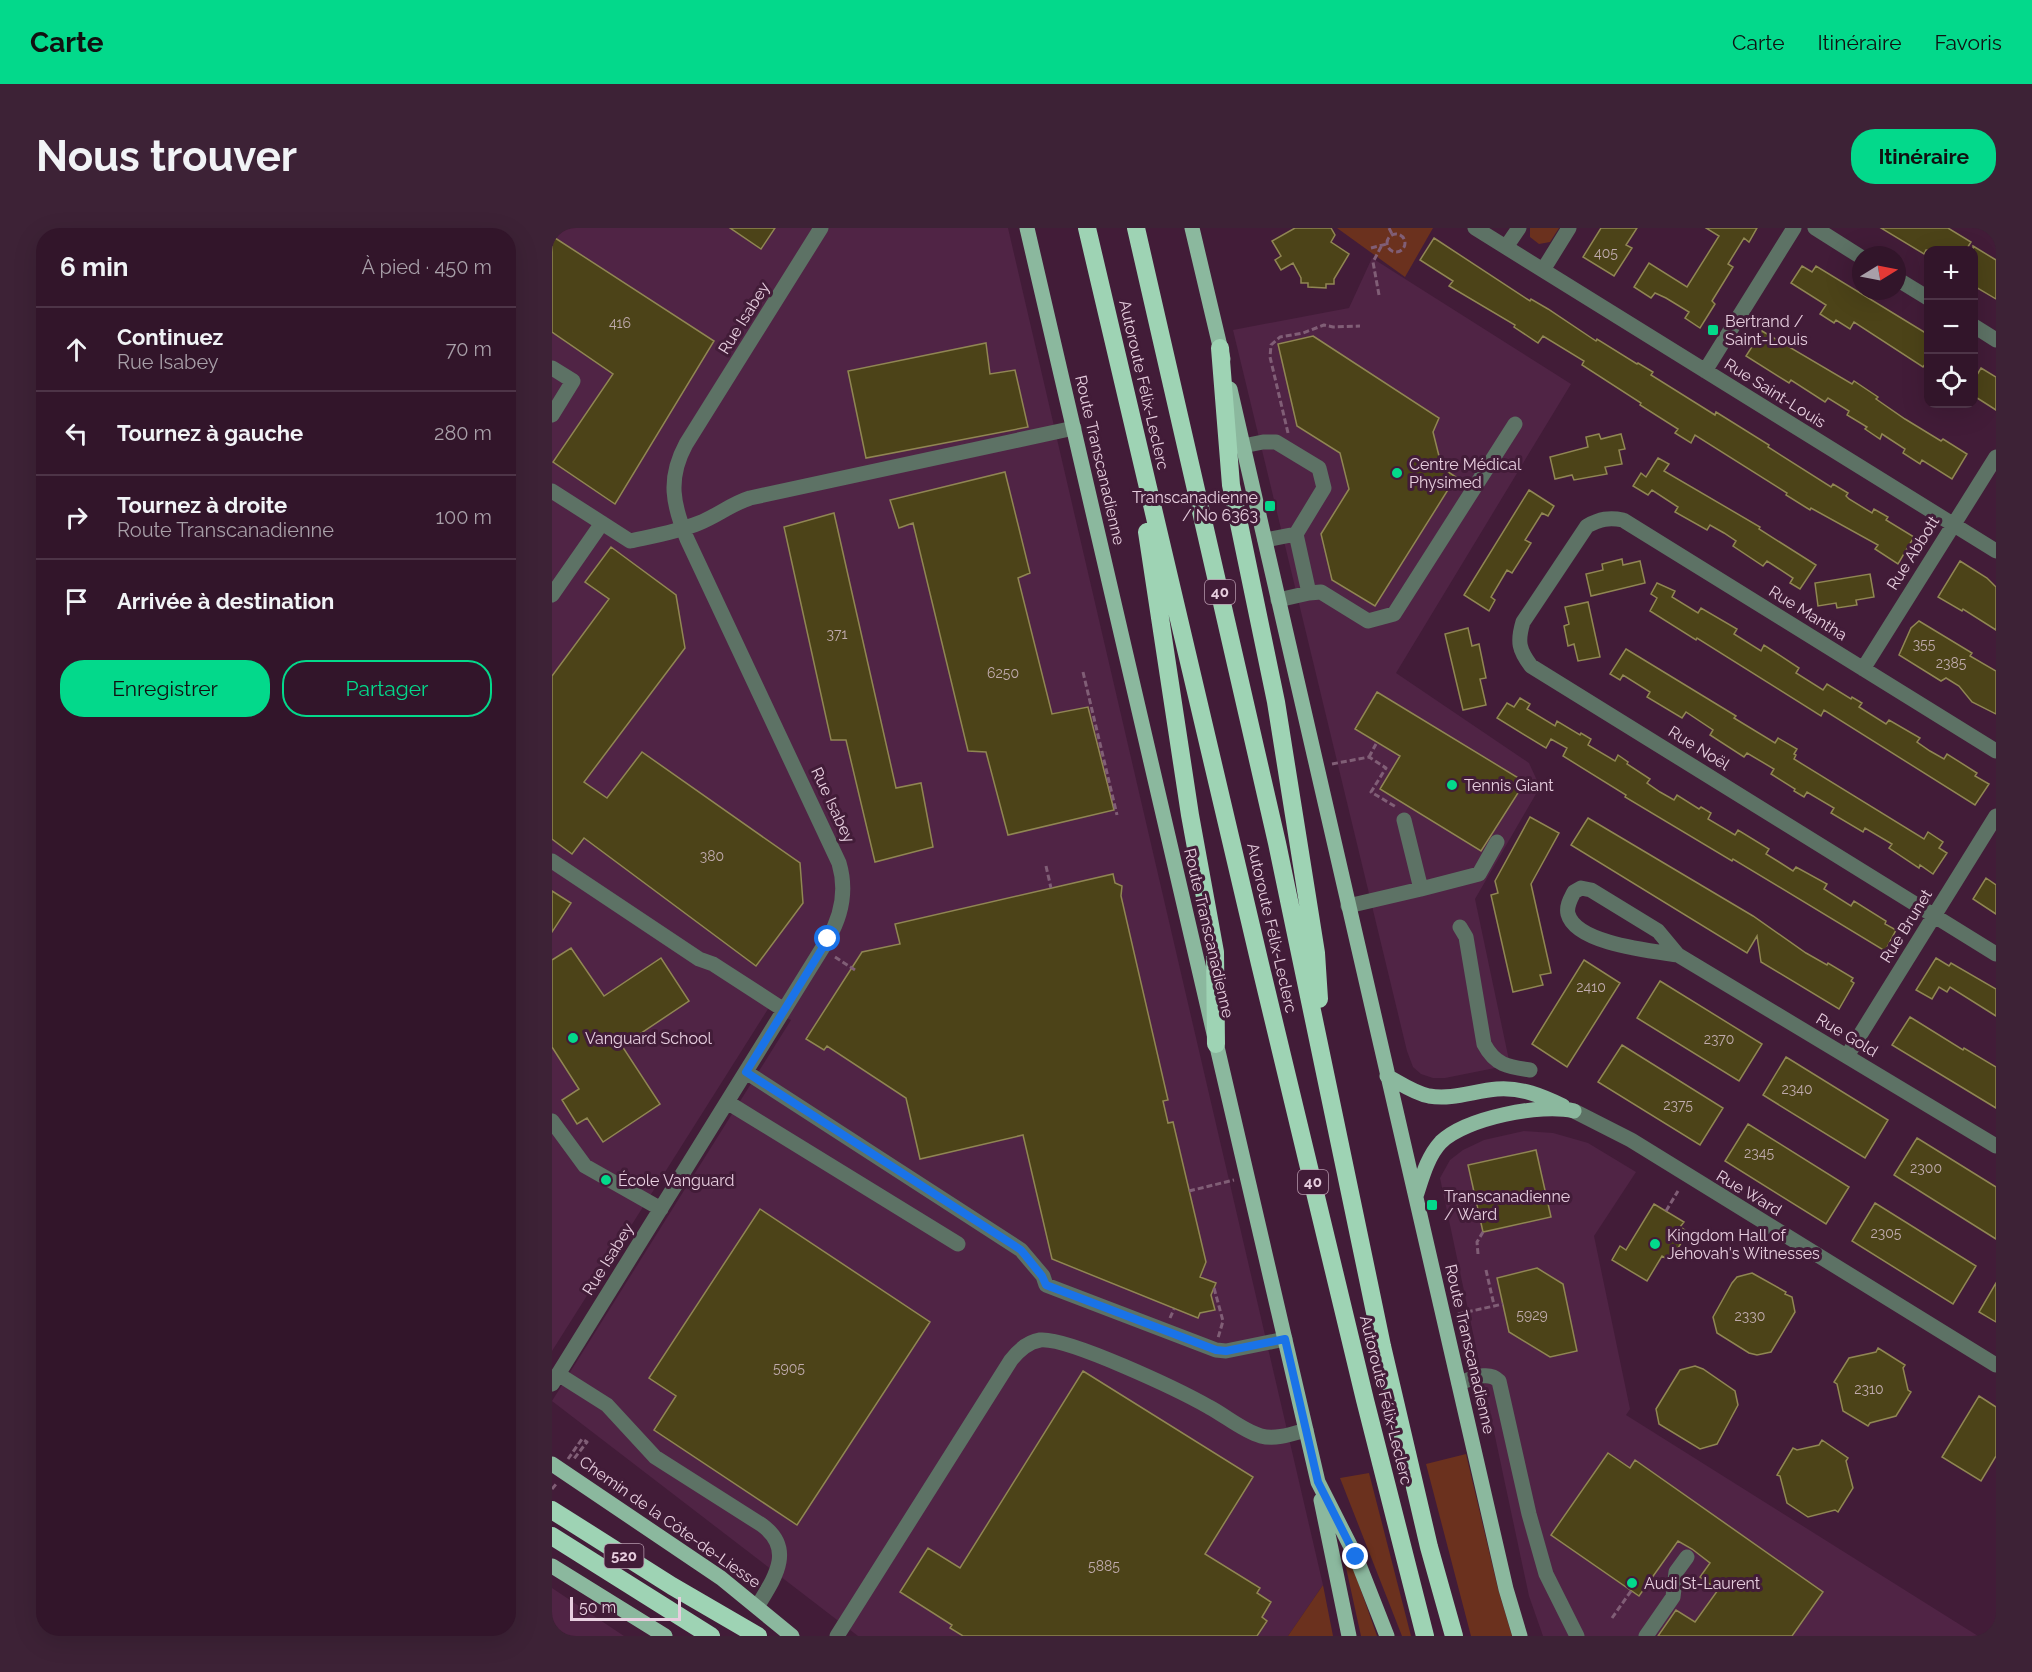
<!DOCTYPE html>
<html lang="fr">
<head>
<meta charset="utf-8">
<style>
	body { margin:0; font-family:Raleway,sans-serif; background:#3d2236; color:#f1f3f6 }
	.controls { position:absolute; right:18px; top:18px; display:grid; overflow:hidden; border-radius:12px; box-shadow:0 6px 24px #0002 }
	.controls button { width:54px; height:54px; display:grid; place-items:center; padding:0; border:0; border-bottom:2px solid #4d3447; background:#32152a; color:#f1f3f6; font:30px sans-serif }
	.compass { position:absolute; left:1300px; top:18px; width:54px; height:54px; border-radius:50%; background:#32152a; box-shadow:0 6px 24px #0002; rotate:80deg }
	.scale { position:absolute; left:18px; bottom:15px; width:111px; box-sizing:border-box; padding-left:6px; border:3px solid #e7cedf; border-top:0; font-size:16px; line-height:21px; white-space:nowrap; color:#e7cedf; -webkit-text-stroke:4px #421c38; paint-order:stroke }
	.stop { position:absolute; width:18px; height:18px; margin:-14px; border:4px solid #1a73e8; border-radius:50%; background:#fff }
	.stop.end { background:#1a73e8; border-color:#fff; box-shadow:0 2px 6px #0008 }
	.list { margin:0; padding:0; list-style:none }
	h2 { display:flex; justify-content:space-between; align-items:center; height:78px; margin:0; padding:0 24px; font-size:26px }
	h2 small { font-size:20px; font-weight:400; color:#a89fa8 }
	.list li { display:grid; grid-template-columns:39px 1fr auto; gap:18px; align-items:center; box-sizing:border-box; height:84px; padding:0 24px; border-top:2px solid #4d3447 }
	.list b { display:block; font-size:22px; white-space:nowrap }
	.list p { margin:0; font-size:20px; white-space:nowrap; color:#a89fa8 }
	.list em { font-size:20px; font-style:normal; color:#a89fa8 }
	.actions { display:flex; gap:12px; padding:18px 24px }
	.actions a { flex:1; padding:14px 0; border:2px solid #03d98b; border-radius:24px; text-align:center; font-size:21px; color:#03d98b }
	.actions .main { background:#03d98b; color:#111 }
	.icon { flex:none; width:33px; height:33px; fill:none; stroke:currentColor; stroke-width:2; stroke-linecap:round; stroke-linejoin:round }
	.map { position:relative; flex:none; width:1444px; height:1408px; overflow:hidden; border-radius:24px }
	header { display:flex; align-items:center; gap:36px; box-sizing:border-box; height:84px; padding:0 30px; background:#03d98b; color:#111 }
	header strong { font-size:28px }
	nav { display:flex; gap:33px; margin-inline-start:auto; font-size:21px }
	.intro { display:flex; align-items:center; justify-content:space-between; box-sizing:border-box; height:144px; padding:0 36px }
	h1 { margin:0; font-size:42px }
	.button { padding:15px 27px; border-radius:24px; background:#03d98b; color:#111; font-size:21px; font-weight:700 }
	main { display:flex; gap:36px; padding:0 36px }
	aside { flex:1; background:#32152a; border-radius:24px; box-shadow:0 6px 24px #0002 }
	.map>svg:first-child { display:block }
	.built { fill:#502445 }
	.green { fill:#6b311e }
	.building { fill:#4c4318; stroke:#908653; stroke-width:1.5 }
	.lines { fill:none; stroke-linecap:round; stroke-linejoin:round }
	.path { stroke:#805e76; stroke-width:3; stroke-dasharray:6 3; stroke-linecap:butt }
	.minor { stroke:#5d7265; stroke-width:15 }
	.major { stroke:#8bb89e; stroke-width:15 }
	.highway { stroke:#9ed3b4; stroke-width:18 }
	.route { stroke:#1a73e8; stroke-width:8 }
	.poi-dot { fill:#03d98b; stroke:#421c38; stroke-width:2 }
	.labels { text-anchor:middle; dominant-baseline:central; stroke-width:6; stroke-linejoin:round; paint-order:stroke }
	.number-label { font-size:14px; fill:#c0abad }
	.shield { fill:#421c38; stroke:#b699ad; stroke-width:1.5 }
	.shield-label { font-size:15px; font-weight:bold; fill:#e7cedf }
	.street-label { font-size:16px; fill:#e7cedf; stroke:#421c38 }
	.poi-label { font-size:16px; fill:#e7cedf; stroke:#421c38; text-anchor:start }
</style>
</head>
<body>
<header>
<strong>Carte</strong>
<nav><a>Carte</a><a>Itinéraire</a><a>Favoris</a></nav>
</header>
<div class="intro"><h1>Nous trouver</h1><a class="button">Itinéraire</a></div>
<main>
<aside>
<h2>6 min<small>À pied · 450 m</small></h2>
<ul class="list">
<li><svg class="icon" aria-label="ahead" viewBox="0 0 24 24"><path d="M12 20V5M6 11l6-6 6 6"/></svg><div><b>Continuez</b><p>Rue Isabey</p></div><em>70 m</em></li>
<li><svg class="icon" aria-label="left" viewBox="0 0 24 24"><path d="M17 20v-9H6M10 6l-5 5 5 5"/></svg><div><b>Tournez à gauche</b></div><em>280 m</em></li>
<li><svg class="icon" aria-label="right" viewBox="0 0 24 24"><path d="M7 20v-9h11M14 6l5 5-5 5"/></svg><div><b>Tournez à droite</b><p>Route Transcanadienne</p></div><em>100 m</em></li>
<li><svg class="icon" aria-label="arrive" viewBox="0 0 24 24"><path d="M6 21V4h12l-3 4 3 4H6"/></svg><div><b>Arrivée à destination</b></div></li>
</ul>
<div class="actions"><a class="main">Enregistrer</a><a>Partager</a></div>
</aside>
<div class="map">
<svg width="1444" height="1408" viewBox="0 0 1444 1408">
	<rect width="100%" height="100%" fill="#421c38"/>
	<!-- built -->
	<path class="built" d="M0,0h456l315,1357 -35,51h-430l-306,-235 239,-381 -23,-11 -216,342z
		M820,30l199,126 -175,289 133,90 11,24 -65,112 35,166 -65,13h-12l-12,-4 -8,-7 -6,-16 -174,-721 116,-22z
		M972,903l29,2 35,10 48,29 -42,64 36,173 -4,6 352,221h-435l-14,-40 -89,-418 10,-18 13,-10 21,-10z
		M0,1360l72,48h-72z"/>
	<!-- green -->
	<path class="green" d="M785,0h96l-28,49z
		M978,0h29l-9,14 -11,2 -9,-7z
		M914,1226l32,135 14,47h-41l-45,-172z
		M817,1245l42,163h-9l-62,-158z
		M799,1334l26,74h-16l-16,-73z
		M771,1357l10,51h-45z"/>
	<!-- building -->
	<path class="building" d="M178,0h45l-14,21z
		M743,0h36l4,7 -4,7 18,12 -15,25v5h-8v4l-18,-1v-4h-7v-5l-8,-15 -12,7 -6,-10 6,-4 -9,-15z
		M1049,0h36l-11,17 6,3 -18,28 -31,-19z
		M1154,0h51l-8,14 -5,-4 -16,26 5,3 -21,34 3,3 -15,24 -15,-10 4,-6 -23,-14 -11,-5 -4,5 -17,-11 15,-24 38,24 32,-51z
		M1329,0h67l23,14 -5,8h-40l-2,4z
		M0,8l162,105 -99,163 -62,-42 60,-88 -61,-42z
		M882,10l96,63 1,-2 17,10 48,32 1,-2 40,25 1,-1 15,9 -2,3 64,40 1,-3 53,33 -1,2 63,40 2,-3 15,9 -2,3 3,3 23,14 2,-4 14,8 -2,3 28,17 -16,27 -23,-15 3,-4 -67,-37 -1,2 -24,-15 1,-2 -92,-58 -4,8 -16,-10 3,-4 -38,-24 1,-2 -59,-38 2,-4 -41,-25 -5,7 -24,-16 1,-2 -66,-39 4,-5 -33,-21z
		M1421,18l23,14v39l-22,-13z
		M1250,38l10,6 4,-6 113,69v24l-6,8 -69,-45 -4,7 -14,-9 -2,3 -14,-9 6,-9 -35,-22z
		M1210,103l90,53 2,-3 24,16 -2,2 29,20 36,22 2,-2 24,15 -15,25 -30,-19 -2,4 -17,-11 2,-4 -20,-13 -3,-2 -2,5 -15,-10 2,-2 -20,-12 2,-4 -21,-13 -3,4 -34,-22 -2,3 -43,-27z
		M761,108l126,82 -6,14 9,36 14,9 -81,129 -43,-26 -11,-46 28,-45 -9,-36 -43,-27 -19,-82z
		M434,115l4,31 25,-4 13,57 -162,31 -18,-87z
		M1429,140l15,9v33l-22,-14v-16z
		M1047,206l2,5 20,-5 4,15 -6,1 3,14 -17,3 2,7 -33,6 -2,-5 -17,4 -5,-22 38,-10 -2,-10z
		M1106,230l11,6 -5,7 96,56 -1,2 57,36 -16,24 -10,-6 3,-5 -26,-17 -4,5 -30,-20 3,-5 -12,-8 -14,-8 -3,5 -32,-18 3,-5 -26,-17 -4,5 -15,-9 8,-13 5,4z
		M453,244l25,101 -12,5 34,136 36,-7 26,103 -106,25 -22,-83 -18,-1 -55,-228 -14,5 -9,-28z
		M977,262l25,16 -6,10 -6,-3 -17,27 6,3 -19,30 -5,-3 -16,27 4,3 -6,11 -25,-16z
		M282,285l62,275 25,-5 12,64 -58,15 -29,-122h-15l-47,-213z
		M59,319l65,48 9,53 -101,134 23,16 35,-46 158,111 3,40 -47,63 -172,-128 -12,16 -20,-15v-163l57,-77 -24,-17z
		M1070,331l1,6 17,-4 5,22 -54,13 -5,-22 17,-4 -1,-6z
		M1408,333l27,17 9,9v43l-33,-21 -1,2 -24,-14z
		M1318,346l4,23 -18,3 1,5 -20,3 -1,-5 -18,3 -3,-23z
		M1105,355l18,8 -3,6 26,16 3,-5 36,21 -3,5 27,17 3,-6 35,23 -3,5 27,17 4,-6 24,15 1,-2 10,6 -3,4 27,17 3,-4 31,18 -3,4 13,9 14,8 3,-5 30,19 -2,3 14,8 -14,21 -151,-95 -3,6 -124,-78 -1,2 -46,-29 7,-13 -6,-4z
		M1036,374l12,55 -22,4 -4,-17 -6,2 -4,-20 5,-2 -4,-17z
		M1367,393l53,32 -2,3 26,15v43l-24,-12 -13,-16 -13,-8 -5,3 -42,-26 12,-27z
		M916,400l4,18 7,-2 7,34 -6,1 6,26 -23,5 -18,-76z
		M1074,421l110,67 -2,2 41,25 3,-5 19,11 -3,5 2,1 -2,4 130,80 4,-7 15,10 -4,6 8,5 -14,21 -13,-9 -1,3 -30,-20 3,-4 -27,-16 -2,4 -32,-19 3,-5 -27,-16 -3,5 -10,-6 1,-2 -24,-15 3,-5 -27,-16 -3,4 -34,-22 3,-5 -27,-18 -4,6 -35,-21 3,-5 -27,-17 -3,5 -10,-6z
		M825,464l148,90 -44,69 -101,-62 20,-33 -45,-27z
		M968,470l10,6 -3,5 28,17 2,-5 23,14 1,-2 10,6 -3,6 27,16 3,-6 10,7 -1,2 23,15 -3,4 13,9 14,8 3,-5 22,14 2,-2 10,6 -3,6 27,16 3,-5 31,19 -3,5 13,8 14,9 3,-4 31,17 -3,5 27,17 3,-5 32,20 -1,3 11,6 -11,21 -152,-92 -1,2 -107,-64 1,-2 -63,-39 4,-8 -16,-9 -5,9 -49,-30 10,-15 7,4z
		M978,589l29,16 -28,51 20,89 -11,2 3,10 -30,7 -22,-97 7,-2 -3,-12z
		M1036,590l165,98 53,37 21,12 1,-2 25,15 -2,3 3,2 -15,26 -78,-47 -4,-26 -10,17 -176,-108z
		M561,646l2,9 7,3 -1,10 47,204 -5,1 5,22 5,-1 33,140 -6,15 16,6 -5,12 4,15 -15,3 -2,5 -146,-59 -29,-124 -103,24 -14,-61 -79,-52 -3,4 -18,-11 56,-87 38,-8 -5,-20z
		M1434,650l10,7v29l-23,-15z
		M0,663l19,12 -19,29z
		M19,720l33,48 57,-38 28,43 -67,45 38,58 -57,38 -16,-24 -10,6 -15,-24 17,-11 -27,-42v-87z
		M1384,730l13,8 2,-3 45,26v27l-46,-29 -3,5 -8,-5 -7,12 -16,-9z
		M1032,732l36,23 -53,84 -35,-23z
		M1108,753l102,63 -23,37 -102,-63z
		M1358,789l53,33 1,-2 32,19v41l-104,-63z
		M1070,817l101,63 -23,37 -102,-63z
		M1234,829l102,63 -23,38 -102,-63z
		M1196,896l101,63 -23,37 -101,-63z
		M1365,910l79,49v52l-102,-64z
		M984,922l15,67 -68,15 -15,-67z
		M1323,975l101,63 -23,38 -101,-63z
		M1102,976l30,18 -4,5 8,5 -18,29 -8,-5 -15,25 -35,-21 8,-14 6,4z
		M208,981l170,113 -133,203 -143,-95 22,-34 -27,-18z
		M985,1040l26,16 14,67 -27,6 -41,-25 -12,-54z
		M1200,1045l34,19 -1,2 7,3 3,15 -24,40 -14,3 -8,-2 -32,-20 -4,-16 19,-34 5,-6z
		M1444,1055v39l-17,-10z
		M1326,1120l27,17 -2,3 5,22 3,2 -15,24 -26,7 -2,3 -25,-15 -6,-27 -3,-2 15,-24 27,-6z
		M1143,1138l8,3 32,22 3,14 -21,39 -17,5 -41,-25 -3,-15 24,-39z
		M531,1143l170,106 -48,77 55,34 -3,5 14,9 -9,15 5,4 -10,15h-294l-13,-8 2,-3 -52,-33 28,-44 32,20z
		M1427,1168l17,11v49l-15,25 -39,-24z
		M1270,1212l26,18 -2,3 7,27 -15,24 -3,-2 -27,7 -21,-14 -7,-27 -3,-1 16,-27 4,2 22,-5z
		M1056,1225l22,15 5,-8 188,132 -31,44h-134l18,-26 19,12 23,-32 -18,-13 10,-14 -18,-14 -14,-8 -39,55 -88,-61z"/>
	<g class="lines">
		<!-- path -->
		<path class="path" d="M837,0l3,6
			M835 15a9 9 0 1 1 18 0a9 9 0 1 1-18 0Z
			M819,20l16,-4
			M827,67l-6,-33 9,-17
			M736,205l-18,-76 1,-12 9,-8 23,-4 21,-8 9,2 27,-1
			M531,444l34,143
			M817,529l7,-13
			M780,536l37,-7 17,11 -15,24 25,15
			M494,638l5,22
			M283,729l20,13
			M637,963l45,-11
			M1114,983l12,-20
			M926,1026l-1,-12 6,-10
			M934,1042l8,35
			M662,1060l9,33 -5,17
			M906,1086l45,-10
			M618,1090l4,-9
			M16,1231l14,-20 5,3 -14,18
			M0,1261l5,-6
			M1060,1390l19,-27"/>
		<!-- minor -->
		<path class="minor" d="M923,0l521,323
			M1263,0l46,29
			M954,19l13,-19
			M991,42l26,-42
			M1345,51l31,19
			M1422,98l22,14
			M0,140l21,13 -21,34
			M1153,143l89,-143
			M691,218l20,-4h13l43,26 5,20 -28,46
			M0,263l78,50c23,-5 47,-9 69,-18 18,-7 32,-19 51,-25l324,-70
			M713,312l31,-6 13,59 -31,7
			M757,365l12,-1 47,29 26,-7 121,-190
			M0,367l50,-72
			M1311,441l133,-212
			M1444,523l-373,-231c-14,-3 -23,-1 -36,6l-64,96c-6,20 -4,28 8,44l465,288
			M0,633l147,98 14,5 71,46
			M869,661l58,-15 18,-32
			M796,678l73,-17 -17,-69
			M908,699l6,10 18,107c11,21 24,23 46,26
			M1126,727c-25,-4 -102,-11 -110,-41 -2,-8 3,-16 6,-22l7,-4 10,2 67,41 20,24 318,191
			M1295,828l149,-240
			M194,844l275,178 22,26 3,9 170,65 10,1 59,-12
			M175,874l231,142
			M1022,883l57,29 365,225
			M0,893l33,45 76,43
			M6,1146l49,31 48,52 107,68c34,25 11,55 -5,82
			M907,1155c13,-4 29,-13 40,-2l30,133 17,60 31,62
			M0,1156l276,-445c14,-24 19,-49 11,-76l-152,-324c-14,-34 -20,-60 -1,-95l135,-216
			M285,1408l174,-276c7,-9 17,-18 29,-20 28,-3 141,51 169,67 17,9 34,24 52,29 14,4 31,-2 45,-6
			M1094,1408l27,-39 3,-25 11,-15"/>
		<!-- major -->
		<path class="major" d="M475,0l291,1254 38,75 31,79
			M640,0l31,131
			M678,161l276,1200 14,47
			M835,848c13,7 27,17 42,20 23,4 45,-5 68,-7 24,-2 45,7 66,17
			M864,968c6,-18 11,-39 25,-54 25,-24 100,-39 133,-31
			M0,1236l169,114 71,58
			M769,1272l28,136
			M0,1338l113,70"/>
		<!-- highway -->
		<path class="highway" d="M535,0l173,736 105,436 60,236
			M584,0l141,615 105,503 47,201 25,89
			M668,120l11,137 45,217 40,251 3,46
			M595,304l43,283 25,137 1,92
			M0,1282l120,76 86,50
			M0,1308l159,100"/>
	</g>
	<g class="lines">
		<!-- route -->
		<path class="route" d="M276,711l-82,133 275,178 21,26 4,9 170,65 10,1 59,-12 33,143 38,75"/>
	</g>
	<!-- markers -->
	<g class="poi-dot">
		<rect x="1155" y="96" width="12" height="12" rx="3"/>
		<circle cx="845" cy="245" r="6"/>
		<rect x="712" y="272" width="12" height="12" rx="3"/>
		<circle cx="900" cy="557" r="6"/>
		<circle cx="21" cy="810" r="6"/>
		<circle cx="54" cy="952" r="6"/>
		<rect x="874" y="971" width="12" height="12" rx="3"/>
		<circle cx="1103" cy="1016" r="6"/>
		<circle cx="1080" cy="1355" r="6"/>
	</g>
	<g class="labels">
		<!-- number labels -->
		<g class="number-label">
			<text x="1054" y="25">405</text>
			<text x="68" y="95">416</text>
			<text x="285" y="406">371</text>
			<text x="1372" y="416">355</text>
			<text x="1399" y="435">2385</text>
			<text x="451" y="445">6250</text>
			<text x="160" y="628">380</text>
			<text x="1039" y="759">2410</text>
			<text x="1167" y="811">2370</text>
			<text x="1245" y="861">2340</text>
			<text x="1126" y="877">2375</text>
			<text x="1207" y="925">2345</text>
			<text x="1374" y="940">2300</text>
			<text x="1334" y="1005">2305</text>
			<text x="980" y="1087">5929</text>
			<text x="1198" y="1088">2330</text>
			<text x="237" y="1140">5905</text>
			<text x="1317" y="1161">2310</text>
			<text x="552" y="1338">5885</text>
		</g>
		<!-- shield labels -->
		<g class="shield">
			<rect x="653" y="352" width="30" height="24" rx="4.5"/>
			<rect x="746" y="942" width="30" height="24" rx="4.5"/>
			<rect x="52.5" y="1316" width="39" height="24" rx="4.5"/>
		</g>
		<g class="shield-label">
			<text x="668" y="364">40</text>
			<text x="761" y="954">40</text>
			<text x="72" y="1328">520</text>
		</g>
		<!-- street labels -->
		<g class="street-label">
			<text transform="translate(192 90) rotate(-58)">Rue Isabey</text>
			<text transform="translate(592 157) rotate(77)">Autoroute Félix-Leclerc</text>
			<text transform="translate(1223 165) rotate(32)">Rue Saint-Louis</text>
			<text transform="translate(548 232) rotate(77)">Route Transcanadienne</text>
			<text transform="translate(1361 325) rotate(-58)">Rue Abbott</text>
			<text transform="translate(1256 385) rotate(32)">Rue Mantha</text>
			<text transform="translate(1147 520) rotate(32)">Rue Noël</text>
			<text transform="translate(281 577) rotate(65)">Rue Isabey</text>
			<text transform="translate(1354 698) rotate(-58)">Rue Brunet</text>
			<text transform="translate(720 700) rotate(77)">Autoroute Félix-Leclerc</text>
			<text transform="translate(657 705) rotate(77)">Route Transcanadienne</text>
			<text transform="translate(1295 807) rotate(31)">Rue Gold</text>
			<text transform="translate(1197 965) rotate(31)">Rue Ward</text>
			<text transform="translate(56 1031) rotate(-58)">Rue Isabey</text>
			<text transform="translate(918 1121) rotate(77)">Route Transcanadienne</text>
			<text transform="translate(834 1172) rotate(76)">Autoroute Félix-Leclerc</text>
			<text transform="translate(118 1294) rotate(35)">Chemin de la Côte-de-Liesse</text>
		</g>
		<!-- poi labels -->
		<g class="poi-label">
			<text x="1173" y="93">Bertrand /<tspan x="1173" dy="18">Saint-Louis</tspan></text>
			<text x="857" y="236">Centre Médical<tspan x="857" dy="18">Physimed</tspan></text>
			<text x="706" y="269" text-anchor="end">Transcanadienne<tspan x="706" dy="18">/ No 6363</tspan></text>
			<text x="912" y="557">Tennis Giant</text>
			<text x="33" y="810">Vanguard School</text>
			<text x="66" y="952">École Vanguard</text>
			<text x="892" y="968">Transcanadienne<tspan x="892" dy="18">/ Ward</tspan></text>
			<text x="1115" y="1007">Kingdom Hall of<tspan x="1115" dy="18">Jehovah's Witnesses</tspan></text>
			<text x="1092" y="1355">Audi St-Laurent</text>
		</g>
	</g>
</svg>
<div class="controls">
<button>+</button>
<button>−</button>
<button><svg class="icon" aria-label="locate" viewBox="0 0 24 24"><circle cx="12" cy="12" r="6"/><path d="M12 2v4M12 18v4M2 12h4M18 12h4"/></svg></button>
</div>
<svg class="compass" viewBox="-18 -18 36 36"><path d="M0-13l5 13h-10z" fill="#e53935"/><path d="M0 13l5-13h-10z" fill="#a89fa8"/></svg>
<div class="scale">50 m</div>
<div class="stop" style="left:276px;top:711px"></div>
<div class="stop end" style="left:804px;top:1329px"></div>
</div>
</main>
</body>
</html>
